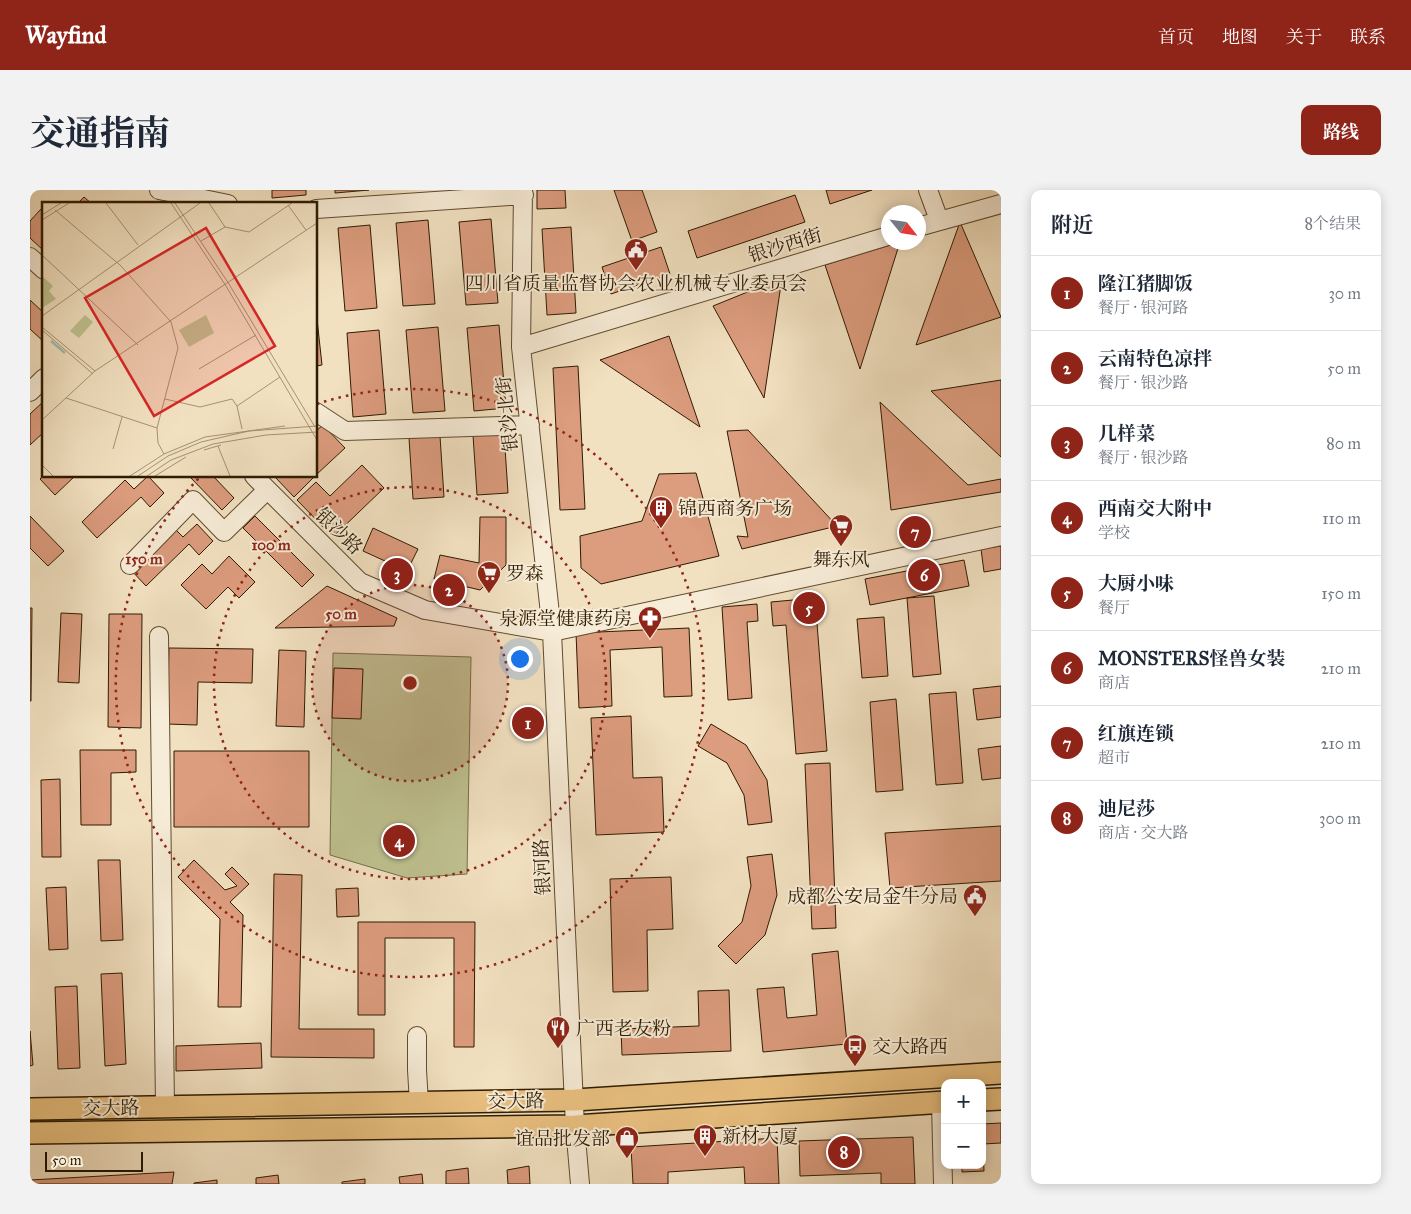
<!DOCTYPE html>
<html lang="zh">
<head>
<meta charset="utf-8">
<style>
	body { margin:0; font-family:"IM FELL Great Primer","Noto Serif SC",serif; background:#f2f2f3; color:#1f2937 }
	.controls { position:absolute; right:15px; bottom:15px; display:grid; overflow:hidden; border-radius:10px; box-shadow:0 2px 12px #0003 }
	.controls button { width:45px; height:45px; display:grid; place-items:center; padding:0; border:0; border-bottom:1px solid #e0e1e3; background:#fff; color:#1f2937; font:25px sans-serif }
	.compass { position:absolute; left:851px; top:15px; width:45px; height:45px; border-radius:50%; background:#fff; box-shadow:0 2px 12px #0003; rotate:120deg }
	.scale { position:absolute; left:15px; bottom:12px; width:98px; box-sizing:border-box; padding-left:5px; border:2px solid #2e1b00; border-top:0; font-size:14px; line-height:18px; white-space:nowrap; color:#2e1b00; -webkit-text-stroke:4px #f7ecd7; paint-order:stroke }
	.you { position:absolute; left:489px; top:468px; width:18px; height:18px; margin:-12px; border:4px solid #fff; border-radius:50%; background:#1a73e8; box-shadow:0 0 0 8px #1a73e833 }
	.badge { display:grid; place-items:center; width:32px; height:32px; border-radius:50%; background:#8f2418; color:#fff; font-size:16px; font-weight:700 }
	.pin { position:absolute; translate:-50% -50%; border:2px solid #fff; box-shadow:0 1px 5px #0006 }
	.list { margin:0; padding:0; list-style:none }
	h2 { display:flex; justify-content:space-between; align-items:center; height:65px; margin:0; padding:0 20px; font-size:21px }
	h2 small { font-size:16px; font-weight:400; color:#747a83 }
	.list li { display:grid; grid-template-columns:32px 1fr auto; gap:15px; align-items:center; box-sizing:border-box; height:75px; padding:0 20px; border-top:1px solid #e0e1e3 }
	.list b { display:block; font-size:19px; white-space:nowrap }
	.list p { margin:0; font-size:16px; white-space:nowrap; color:#747a83 }
	.list em { font-size:16px; font-style:normal; color:#747a83 }
	.map { position:relative; flex:none; width:971px; height:994px; overflow:hidden; border-radius:10px }
	header { display:flex; align-items:center; gap:30px; box-sizing:border-box; height:70px; padding:0 25px; background:#8f2418; color:#fff }
	header strong { font-size:24px }
	nav { display:flex; gap:28px; margin-inline-start:auto; font-size:18px }
	.intro { display:flex; align-items:center; justify-content:space-between; box-sizing:border-box; height:120px; padding:0 30px }
	h1 { margin:0; font-size:35px }
	.button { padding:12px 22px; border-radius:10px; background:#8f2418; color:#fff; font-size:18px; font-weight:700 }
	main { display:flex; gap:30px; padding:0 30px }
	aside { flex:1; background:#fff; border-radius:10px; box-shadow:0 2px 12px #0003 }
	.map>svg:first-child { display:block }
	.green { fill:#bfc190; stroke:#766e48 }
	.building { fill:#dc9c7e; stroke:#2e1b00 }
	.lines { fill:none; stroke-linecap:round; stroke-linejoin:round }
	.minor-casing { stroke:#5f4c30; stroke-width:20 }
	.major-casing { stroke:#2e1b00; stroke-width:24 }
	.minor { stroke:#f7ecd7; stroke-width:18 }
	.major { stroke:#e9c080; stroke-width:21 }
	.ring { fill:none; stroke:#8f2418; stroke-width:2.5; stroke-dasharray:2.5 5 }
	.labels { text-anchor:middle; dominant-baseline:central; stroke-width:4; stroke-linejoin:round; paint-order:stroke }
	.street-label { font-size:19px; fill:#2e1b00; stroke:#f7ecd7 }
	.poi-label { font-size:19px; fill:#2e1b00; stroke:#f7ecd7; text-anchor:start }
	.inset-river { fill:none; stroke:#9bbeb1; stroke-width:2.5 }
	.inset-road { fill:none; stroke:#a49274; stroke-width:1 }
	.view { fill:#d62828; fill-opacity:0.15; stroke:#d62828; stroke-width:2.5 }
	.inset-edge { fill:none; stroke:#2e1b00; stroke-width:2.5 }
	.centre { fill:#8f2418; stroke:#f7ecd7; stroke-width:2.5 }
	.ring-label { font-size:15px; text-anchor:middle; font-weight:bold; fill:#8f2418; stroke:#f7ecd7; stroke-width:4; stroke-linejoin:round; paint-order:stroke }
</style>
</head>
<body>
<header>
<strong>Wayfind</strong>
<nav><a>首页</a><a>地图</a><a>关于</a><a>联系</a></nav>
</header>
<div class="intro"><h1>交通指南</h1><a class="button">路线</a></div>
<main>
<div class="map">
<svg width="971" height="994" viewBox="0 0 971 994">
	<rect width="100%" height="100%" fill="#f2e1c1"/>
	<filter id="stains"><feTurbulence type="fractalNoise" baseFrequency=".004" numOctaves="4"/><feColorMatrix values="0 0 0 0 .2 0 0 0 0 .09 0 0 0 0 .02 0 0 0 .5 -.17"/></filter>
	<radialGradient id="worn" r=".72"><stop offset=".6" stop-color="#630" stop-opacity="0"/><stop offset="1" stop-color="#630" stop-opacity=".3"/></radialGradient>
	<!-- green -->
	<path class="green" d="M303,463l138,4 -4,217 -60,4 -77,-23z"/>
	<!-- building -->
	<path class="building" d="M242,0h34v5l-34,3z
		M305,0h34l-34,3z
		M507,0h28l1,18 -29,1z
		M584,0h28l15,42 -25,9z
		M796,0h46l-42,14z
		M765,5l10,27 -108,36 -9,-27z
		M54,7l8,7h-15z
		M11,19l3,2v40l-14,-13v-17z
		M461,29l7,84 -32,2 -7,-83z
		M398,30l7,84 -32,2 -7,-83z
		M930,32l41,95 -85,28z
		M340,35l7,83 -32,3 -7,-83z
		M541,37l5,86 -29,2 -5,-86z
		M870,52l-40,127 -35,-104z
		M631,57l9,27 -59,20 -9,-27z
		M752,88l-18,120 -51,-92z
		M0,110l14,13v29l-14,-13z
		M286,120l6,55 -6,1z
		M469,135l7,83 -32,3 -7,-83z
		M408,137l7,84 -32,2 -7,-83z
		M349,140l7,84 -33,3 -6,-84z
		M639,146l31,91 -100,-67z
		M548,176l7,143 -25,1 -7,-142z
		M971,190v77l-70,-66z
		M14,211v31l-14,13v-31z
		M850,212l88,83 33,-6v13l-110,18z
		M293,235l22,23 -29,27v-44z
		M718,240l89,96 -95,23 -5,-13 11,1 -21,-106z
		M474,243l4,60 -31,2 -4,-60z
		M410,246l4,61 -31,2 -4,-61z
		M332,275l22,23 -51,49 -36,-37 19,-18 14,14z
		M666,283l23,83 -118,28 -20,-16 -1,-32 62,-15 17,-47z
		M14,285v1h31l-20,19 -15,-16z
		M118,286l16,17 -14,14 -9,-10 -44,41 -15,-16 43,-42 9,9z
		M159,286h24l21,22 -12,12z
		M244,286h41l-21,21z
		M0,326l34,35 -16,15 -18,-18z
		M225,326l59,59 -12,12 -59,-59z
		M450,327h26v48l-26,25 -46,-11 6,-24 39,8z
		M167,334l16,17 -14,14 -10,-11 -43,42 -15,-16 43,-42 9,9z
		M343,338l45,21 -11,22 -44,-20z
		M971,356v23l-17,3 -3,-23z
		M199,366l26,26 -16,16 -11,-11 -22,22 -25,-24 21,-21 10,10z
		M934,370l5,26 -99,19 -5,-26z
		M297,396l70,32 -3,8 -119,2z
		M904,406l7,78 -28,3 -6,-79z
		M785,408l12,153 -31,3 -10,-129 -13,1 -2,-24z
		M727,414l1,17 -11,1 5,76 -24,2 -6,-93z
		M0,418h2l-1,93h-1z
		M31,423l21,1 -3,69 -21,-1z
		M79,424h33l-1,114 -33,-1z
		M854,427l4,59 -26,2 -5,-59z
		M659,438l3,68 -28,1 -2,-50 -52,3 2,56 -33,2 -3,-75z
		M139,458l84,1 -1,34 -54,-1 -1,43 -30,-1z
		M249,460l27,1 -2,76 -28,-1z
		M304,478l29,1 -2,50 -29,-1z
		M971,496v31l-24,3 -4,-31z
		M926,502l7,91 -27,2 -7,-91z
		M866,509l7,91 -27,2 -6,-90z
		M601,526l2,62 29,-1 2,55 -68,3 -5,-117z
		M681,534l35,21 21,35 5,42 -24,3 -4,-30 -17,-32 -29,-17z
		M971,556v32l-19,2 -4,-31z
		M50,560h56v22l-25,1v52h-30z
		M144,561h135v76h-135z
		M800,573l6,165 -24,1 -7,-165z
		M30,589l1,78h-19l-1,-77z
		M971,636v55l-111,7 -5,-55z
		M742,664l5,41 -12,40 -29,29 -18,-18 24,-24 9,-36 -4,-29z
		M68,670h22l3,80 -22,1z
		M164,670l31,30 12,-4 -12,-12 7,-7 17,17 -19,18 13,13 -2,92h-23l2,-88 -42,-42z
		M244,684l28,1 -3,154h75v29l-103,-1z
		M641,687l2,52 -26,1 1,61 -35,1 -3,-113z
		M36,697l2,62 -19,1 -3,-62z
		M328,698l1,28 -22,1 -1,-28z
		M328,732h117l-1,125h-20v-109h-69v77h-27z
		M808,761l9,93 -84,8 -6,-63 27,-2 3,31 30,-3 -5,-61z
		M92,783l4,91 -21,2 -4,-92z
		M47,796l3,82 -22,1 -3,-82z
		M699,800l2,61 -109,4 -1,-26 78,-3 -1,-35z
		M0,841l3,34 -3,1z
		M231,853l1,25 -86,3v-25z
		M971,933v20l-18,1 1,27 -22,1v-7h20v-41z
		M883,947l2,47h-34v-11l-81,3 -1,-35z
		M747,948l2,46h-34l-1,-17 -76,5v12h-35l-2,-37z
		M499,976l1,18h-22l-1,-14z
		M438,978l1,16h-23v-13z
		M144,982l-2,12h-142v-4z
		M392,984l1,10h-23l-1,-7z
		M248,985l1,9h-23v-6z
		M335,989v5h-23v-2z
		M187,990v4h-23v-1z"/>
	<g class="lines">
		<!-- minor casing -->
		<g class="minor-casing">
			<path id="minor" d="M129,0l69,14
				M493,0l-2,157 31,285 23,494 5,58
				M898,0l11,30
				M286,19l208,-14
				M888,37l83,-23
				M0,67l14,13
				M491,157l367,-111
				M0,202l14,-14
				M286,222l29,19 185,-6
				M224,286l106,106 65,28 127,22 449,-96
				M100,375l63,-65 31,32 43,-42
				M129,446l6,471
				M387,846v34l2,33
				M911,913l2,81"/>
		</g>
		<!-- major casing -->
		<g class="major-casing">
			<path id="major" d="M952,910l19,-1
				M0,919l545,-9 426,-27
				M0,943l545,-7 370,-24"/>
		</g>
		<!-- minor -->
		<use href="#minor" class="minor"/>
		<!-- major -->
		<use href="#major" class="major"/>
	</g>
	<!-- distance rings -->
	<circle cx="380" cy="493" r="98" fill="#8f2418" fill-opacity=".12"/>
	<g class="ring">
		<circle cx="380" cy="493" r="98"/>
		<circle cx="380" cy="493" r="196"/>
		<path d="M287 214A294 294 0 1 1 170 287"/>
	</g>
	<!-- icons -->
	<defs>
		<g id="civic-pin" transform="scale(1.25)"><path d="M0 17L-7.5 6A9.5 9.5 0 1 1 7.5 6Z" fill="#8f2418" stroke="#f7ecd7"/><path d="M-.6-6.5H3V-4.5H.6V-3L4-1V1h2V6H-6V1h2V-1L-.6-3ZM-1.2 2.5V6h2.4V2.5Z" fill="#fff"/></g>
		<g id="building-pin" transform="scale(1.25)"><path d="M0 17L-7.5 6A9.5 9.5 0 1 1 7.5 6Z" fill="#8f2418" stroke="#f7ecd7"/><path d="M-4-6H4V6H1V3H-1V6H-4ZM-2.5-4.3h1.7v1.8h-1.7ZM.8-4.3h1.7v1.8H.8ZM-2.5-1h1.7V.8h-1.7ZM.8-1h1.7V.8H.8Z" fill="#fff"/></g>
		<g id="supermarket-pin" transform="scale(1.25)"><path d="M0 17L-7.5 6A9.5 9.5 0 1 1 7.5 6Z" fill="#8f2418" stroke="#f7ecd7"/><path d="M-6-5.5h2.5l.6 2H6L4.5 2H-2.5L-4.4-4H-6ZM-1.5 3.2a1.3 1.3 0 1 0 .1 0ZM3 3.2a1.3 1.3 0 1 0 .1 0Z" fill="#fff"/></g>
		<g id="pharmacy-pin" transform="scale(1.25)"><path d="M0 17L-7.5 6A9.5 9.5 0 1 1 7.5 6Z" fill="#8f2418" stroke="#f7ecd7"/><path d="M-2-6h4v4h4v4h-4v4h-4v-4h-4v-4h4Z" fill="#fff"/></g>
		<g id="restaurant-pin" transform="scale(1.25)"><path d="M0 17L-7.5 6A9.5 9.5 0 1 1 7.5 6Z" fill="#8f2418" stroke="#f7ecd7"/><path d="M-5-6h1v4h1v-4h1v4h1v-4h1v5L-1.5 .5V6h-2V.5L-5-1ZM5-6V6H3V1.5H1.5Q1.5-4 5-6Z" fill="#fff"/></g>
		<g id="bus-pin" transform="scale(1.25)"><path d="M0 17L-7.5 6A9.5 9.5 0 1 1 7.5 6Z" fill="#8f2418" stroke="#f7ecd7"/><path d="M-5-6H5V4H4V6H2V4H-2V6H-4V4H-5ZM-3.5-4V0h7V-4ZM-3.5 1.2v1.5H-2V1.2ZM2 1.2v1.5H3.5V1.2Z" fill="#fff"/></g>
		<g id="shop-pin" transform="scale(1.25)"><path d="M0 17L-7.5 6A9.5 9.5 0 1 1 7.5 6Z" fill="#8f2418" stroke="#f7ecd7"/><path d="M-5-2.5h2.3a2.7 3.5 0 0 1 5.4 0H5L5.5 6h-11ZM-1.5-2.5h3a1.5 2.3 0 0 0-3 0Z" fill="#fff"/></g>
	</defs>
	<g fill-rule="evenodd">
		<use href="#civic-pin" x="606" y="60"/>
		<use href="#building-pin" x="631" y="318"/>
		<use href="#supermarket-pin" x="811" y="336"/>
		<use href="#supermarket-pin" x="459" y="383"/>
		<use href="#pharmacy-pin" x="620" y="428"/>
		<use href="#civic-pin" x="945" y="706"/>
		<use href="#restaurant-pin" x="528" y="838"/>
		<use href="#bus-pin" x="825" y="856"/>
		<use href="#building-pin" x="675" y="946"/>
		<use href="#shop-pin" x="597" y="948"/>
	</g>
	<g class="labels">
		<!-- street labels -->
		<g class="street-label">
			<text transform="translate(755 55) rotate(-17)">银沙西街</text>
			<text transform="translate(477 224) rotate(-96)">银沙北街</text>
			<text transform="translate(309 341) rotate(44)">银沙路</text>
			<text transform="translate(512 677) rotate(-93)">银河路</text>
			<text transform="translate(486 911) rotate(-1)">交大路</text>
			<text transform="translate(81 918) rotate(-1)">交大路</text>
		</g>
		<!-- poi labels -->
		<g class="poi-label">
			<text x="606" y="93" text-anchor="middle">四川省质量监督协会农业机械专业委员会</text>
			<text x="648" y="318">锦西商务广场</text>
			<text x="811" y="369" text-anchor="middle">舞东风</text>
			<text x="476" y="383">罗森</text>
			<text x="602" y="428" text-anchor="end">泉源堂健康药房</text>
			<text x="928" y="706" text-anchor="end">成都公安局金牛分局</text>
			<text x="546" y="838">广西老友粉</text>
			<text x="842" y="856">交大路西</text>
			<text x="692" y="946">新材大厦</text>
			<text x="580" y="948" text-anchor="end">谊品批发部</text>
		</g>
	</g>
	<!-- overview -->
	<g transform="translate(12 12)">
		<rect width="275" height="275" fill="#f2e1c1"/>
		<path d="M0,74l11,10 -4,5 7,8 -14,9zM43,113l8,7 -14,16 -9,-7zM164,113l8,18 -25,14 -10,-17z" fill="#bfc190"/>
		<path class="inset-river" d="M9,139l14,12"/>
		<path class="inset-road" d="M64,1l32,42M129,1l55,83 91,154M133,1l54,81 86,143M167,1l16,24 24,5 43,-29M246,3l18,25M13,8l66,56 50,56 7,26 -21,80 1,15 6,11M0,13l19,-12M0,18l27,-17M159,39l24,-14M0,53l96,90M0,114l158,-113M0,125l53,44M0,128l51,44M157,167l57,-34M24,196l91,30M123,197l35,8 32,-8 5,7 5,23M195,204l43,-29M0,218l53,-49 222,-148M176,244l12,30M71,247l9,-32M162,248l17,-5M0,263l11,11M88,274l34,-22 41,-17 80,-11M96,274l30,-20 33,-14 48,-11 68,-5M105,274l24,-16 42,-16 53,-9 51,-3M113,274l31,-19"/>
		<path class="view" d="M164,26l69,118 -121,70 -69,-118z"/>
		<rect width="275" height="275" class="inset-edge"/>
	</g>
	<circle cx="380" cy="493" r="8" class="centre"/>
	<g class="ring-label">
		<text x="241" y="360">100 m</text>
		<text x="114" y="374">150 m</text>
		<text x="311" y="429">50 m</text>
	</g>
	<rect width="100%" height="100%" filter="url(#stains)"/>
	<rect width="100%" height="100%" fill="url(#worn)"/>
</svg>
<div class="controls">
<button>+</button>
<button>−</button>
</div>
<svg class="compass" viewBox="-18 -18 36 36"><path d="M0-13l5 13h-10z" fill="#e53935"/><path d="M0 13l5-13h-10z" fill="#747a83"/></svg>
<div class="scale">50 m</div>
<div class="you"></div>
<div class="pin badge" style="left:498px;top:533px">1</div>
<div class="pin badge" style="left:419px;top:400px">2</div>
<div class="pin badge" style="left:367px;top:384px">3</div>
<div class="pin badge" style="left:369px;top:651px">4</div>
<div class="pin badge" style="left:779px;top:418px">5</div>
<div class="pin badge" style="left:894px;top:385px">6</div>
<div class="pin badge" style="left:885px;top:342px">7</div>
<div class="pin badge" style="left:814px;top:962px">8</div>
</div>
<aside>
<h2>附近<small>8个结果</small></h2>
<ul class="list">
<li><span class="badge">1</span><div><b>隆江猪脚饭</b><p>餐厅 · 银河路</p></div><em>30 m</em></li>
<li><span class="badge">2</span><div><b>云南特色凉拌</b><p>餐厅 · 银沙路</p></div><em>50 m</em></li>
<li><span class="badge">3</span><div><b>几样菜</b><p>餐厅 · 银沙路</p></div><em>80 m</em></li>
<li><span class="badge">4</span><div><b>西南交大附中</b><p>学校</p></div><em>110 m</em></li>
<li><span class="badge">5</span><div><b>大厨小味</b><p>餐厅</p></div><em>150 m</em></li>
<li><span class="badge">6</span><div><b>MONSTERS怪兽女装</b><p>商店</p></div><em>210 m</em></li>
<li><span class="badge">7</span><div><b>红旗连锁</b><p>超市</p></div><em>210 m</em></li>
<li><span class="badge">8</span><div><b>迪尼莎</b><p>商店 · 交大路</p></div><em>300 m</em></li>
</ul>
</aside>
</main>
</body>
</html>
